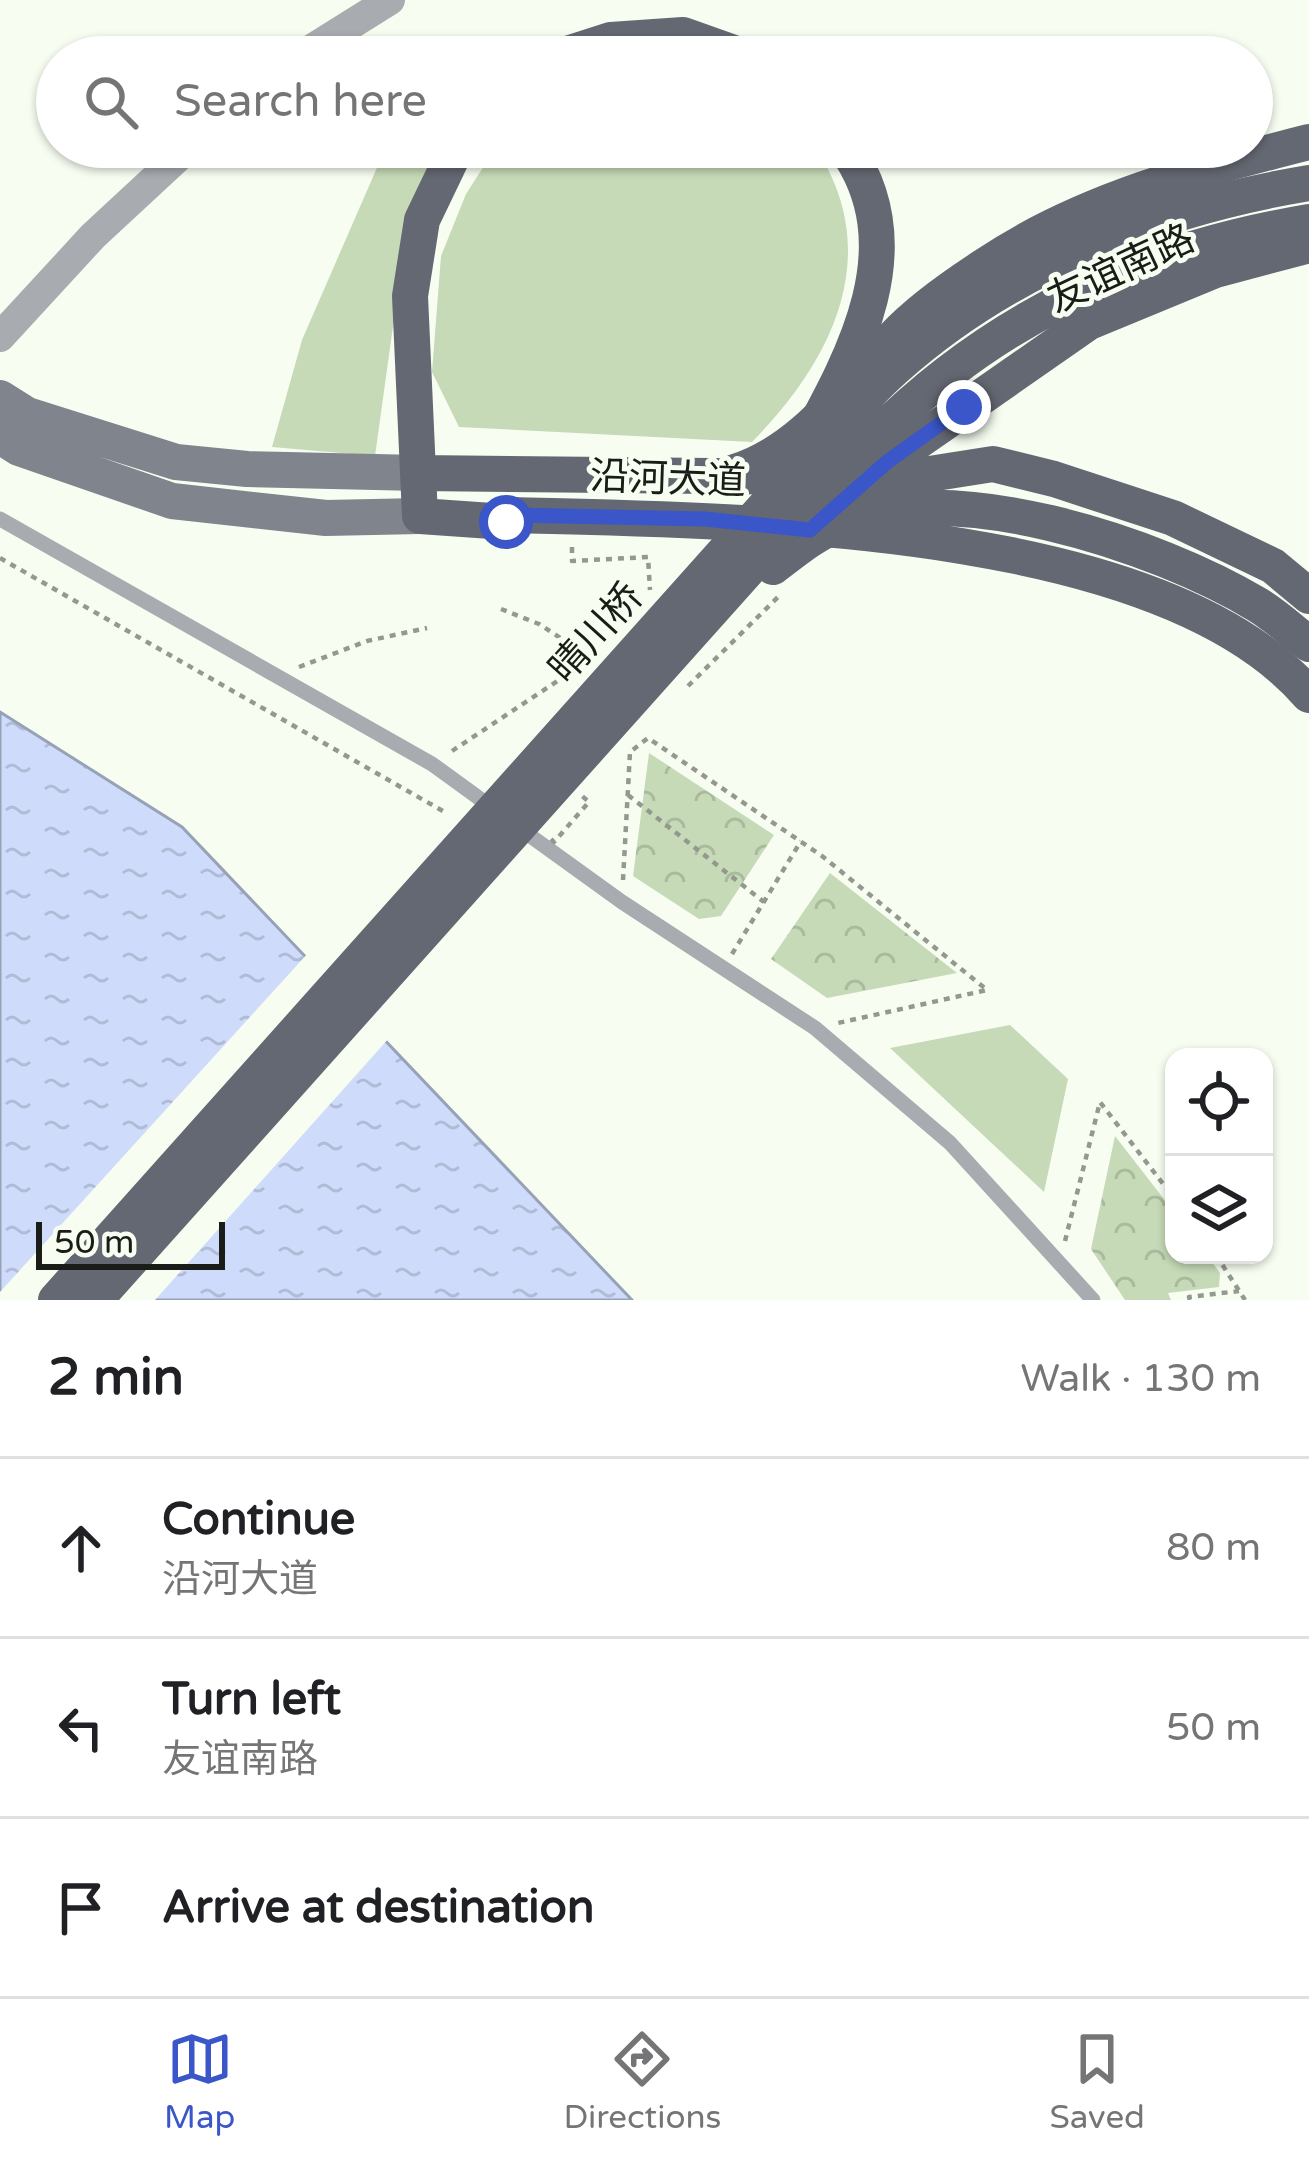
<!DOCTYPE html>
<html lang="en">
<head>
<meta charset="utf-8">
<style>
	body { margin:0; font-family:"Varela Round","Noto Sans SC",sans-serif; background:#f6f6f6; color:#202124 }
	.controls { position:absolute; right:36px; bottom:36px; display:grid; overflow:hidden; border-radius:24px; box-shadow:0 3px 9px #0004 }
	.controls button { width:108px; height:108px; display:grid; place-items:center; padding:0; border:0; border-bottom:3px solid #e0e0e0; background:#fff; color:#202124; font:60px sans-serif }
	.scale { position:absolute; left:36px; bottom:30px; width:189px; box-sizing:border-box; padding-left:12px; border:6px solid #191c17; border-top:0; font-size:33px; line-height:42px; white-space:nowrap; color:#191c17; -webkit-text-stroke:9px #f7fef1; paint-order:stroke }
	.stop { position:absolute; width:36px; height:36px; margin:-27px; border:9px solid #3a56c8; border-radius:50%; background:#fff }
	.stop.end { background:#3a56c8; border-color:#fff; box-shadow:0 3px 12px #0008 }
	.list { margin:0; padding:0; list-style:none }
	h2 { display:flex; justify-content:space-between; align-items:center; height:156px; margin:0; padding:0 48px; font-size:51px }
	h2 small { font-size:39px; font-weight:400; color:#757577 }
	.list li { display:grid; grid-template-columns:78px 1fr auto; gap:36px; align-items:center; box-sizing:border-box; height:180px; padding:0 48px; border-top:3px solid #e0e0e0 }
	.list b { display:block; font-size:45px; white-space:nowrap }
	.list p { margin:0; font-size:39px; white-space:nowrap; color:#757577 }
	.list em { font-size:39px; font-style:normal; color:#757577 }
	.icon { flex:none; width:66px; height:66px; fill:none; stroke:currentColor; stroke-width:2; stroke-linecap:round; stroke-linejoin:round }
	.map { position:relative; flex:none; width:1309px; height:1300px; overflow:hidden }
	.search { position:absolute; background:#fff; box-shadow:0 3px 9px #0004; left:36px; right:36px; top:36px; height:132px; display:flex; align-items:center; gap:30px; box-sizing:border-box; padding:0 42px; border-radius:66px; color:#757577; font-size:45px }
	.sheet { height:696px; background:#fff }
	nav { display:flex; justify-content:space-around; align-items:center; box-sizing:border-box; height:168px; border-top:3px solid #e0e0e0; background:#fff; font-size:33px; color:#757577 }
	nav a { display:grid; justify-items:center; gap:6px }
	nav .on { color:#3a56c8 }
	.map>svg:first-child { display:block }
	.green { fill:#c6dab7 }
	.forest { fill:url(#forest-crowns) }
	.water { fill:url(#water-ripples); stroke:#98a2b7; stroke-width:3 }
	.pier { fill:#f7fef1 }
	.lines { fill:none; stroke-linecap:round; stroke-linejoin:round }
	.path { stroke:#949990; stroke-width:4.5; stroke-dasharray:6 6; stroke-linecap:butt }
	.lane { stroke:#a8abb0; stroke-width:15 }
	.street { stroke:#a8abb0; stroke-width:30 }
	.secondary { stroke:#80848c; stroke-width:36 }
	.primary { stroke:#646872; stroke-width:36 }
	.path-bridge { stroke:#949990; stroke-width:4.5; stroke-dasharray:6 6; stroke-linecap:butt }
	.primary-bridge { stroke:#646872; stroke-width:36 }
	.route { stroke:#3a56c8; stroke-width:15 }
	.labels { text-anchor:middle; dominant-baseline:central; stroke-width:10; stroke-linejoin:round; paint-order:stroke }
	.street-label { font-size:39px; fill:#191c17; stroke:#f7fef1 }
</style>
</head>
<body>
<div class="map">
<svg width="1309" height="1300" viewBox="0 0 1309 1300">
	<defs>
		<pattern id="forest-crowns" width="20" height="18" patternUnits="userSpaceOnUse" patternTransform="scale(3)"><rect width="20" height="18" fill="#c6dab7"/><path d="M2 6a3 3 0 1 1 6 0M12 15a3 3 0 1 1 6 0" fill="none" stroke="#aaba9d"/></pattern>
		<pattern id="water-ripples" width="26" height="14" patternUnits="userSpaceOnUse" patternTransform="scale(3)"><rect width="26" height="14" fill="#cedbfb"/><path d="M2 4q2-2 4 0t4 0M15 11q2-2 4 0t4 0" fill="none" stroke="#b0bbd6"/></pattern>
	</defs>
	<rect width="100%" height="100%" fill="#f7fef1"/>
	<!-- green -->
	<path class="green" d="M386,147h60l-37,64 -34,245 -103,-9 30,-107z
		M496,147h319c71,107 17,214 -63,295l-293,-15 -27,-55 9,-116 25,-62z
		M1010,1025l58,54 -24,113 -154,-144z"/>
	<!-- forest -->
	<path class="forest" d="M649,753l125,82 -53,81 -22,3 -66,-43z
		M830,873l127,100 -130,25 -56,-39z
		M1115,1136l59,76v43h33l13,18 -1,14 -51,6 3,7h-46l-34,-51z"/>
	<!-- water -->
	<path class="water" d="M0,712l182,115 450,473h-632z"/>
	<!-- pier -->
	<path class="pier" d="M309,952l81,85 -235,263h-155v-8z"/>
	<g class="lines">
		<!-- path -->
		<path class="path" d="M572,547v14l76,-4 2,33
			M0,558l448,256
			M501,609l38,15 52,34
			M299,667l68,-26 60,-13
			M452,751l125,-83
			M628,795l136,107
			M623,880l7,-128 18,-14 174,118 165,134 -149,33
			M732,954l69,-113
			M1065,1241l35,-139 74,96
			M1216,1255l29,45
			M1190,1300l-1,-3 50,-6"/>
		<!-- lane -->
		<path class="lane" d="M0,519l432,245 62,45
			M518,827l104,75 193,126 135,115 143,157"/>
		<!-- street -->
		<path class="street" d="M299,57l91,-57
			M0,337l93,-101 96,-89"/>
		<!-- secondary -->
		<path class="secondary" d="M0,398l27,17 149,47 71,7 172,4
			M0,436l19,12 153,53 154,17 94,-2"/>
		<!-- primary -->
		<path class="primary" d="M558,57l53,-17 72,-5 62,22
			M457,147l-35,73 -12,76 10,220 86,6 6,-7c217,6 647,6 797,180
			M735,472c68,-21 111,-85 158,-134 25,-27 62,-53 93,-73 96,-65 213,-95 323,-123
			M419,473l485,5 89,-14 61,15 119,39 100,48 36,30
			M810,530l78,-68 201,-140 126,-52 94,-25"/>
		<!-- path-bridge -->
		<path class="path-bridge" d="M688,686l90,-89
			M551,839l3,3 35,-40 -7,-6"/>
		<!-- primary-bridge -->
		<path class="primary-bridge" d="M805,445c50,-91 110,-200 40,-298
			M773,567c20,-15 39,-31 61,-41 113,-52 323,18 424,79 18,11 34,26 51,39
			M56,1300l724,-810c37,-40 73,-84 114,-121 115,-103 264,-161 415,-186
			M95,1300l675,-755c57,-59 113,-122 178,-172 106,-82 230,-129 361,-151"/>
	</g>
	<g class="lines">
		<!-- route -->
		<path class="route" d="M506,522l6,-7 193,4 105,11 77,-68 77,-55"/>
	</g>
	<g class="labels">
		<!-- street labels -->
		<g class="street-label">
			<text transform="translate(1121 269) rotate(-25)">友谊南路</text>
			<text transform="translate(668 479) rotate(2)">沿河大道</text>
			<text transform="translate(596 633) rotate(-48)">晴川桥</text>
		</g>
	</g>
</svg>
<div class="controls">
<button><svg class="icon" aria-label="locate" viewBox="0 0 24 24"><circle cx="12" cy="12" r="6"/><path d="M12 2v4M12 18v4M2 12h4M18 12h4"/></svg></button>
<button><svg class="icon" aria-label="layers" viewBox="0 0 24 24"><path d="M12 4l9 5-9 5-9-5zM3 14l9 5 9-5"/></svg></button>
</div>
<div class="scale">50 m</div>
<div class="stop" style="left:506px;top:522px"></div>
<div class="stop end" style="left:964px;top:407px"></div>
<div class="search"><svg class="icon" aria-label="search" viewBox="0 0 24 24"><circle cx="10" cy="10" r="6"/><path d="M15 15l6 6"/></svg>Search here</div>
</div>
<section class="sheet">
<h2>2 min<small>Walk · 130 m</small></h2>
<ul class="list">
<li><svg class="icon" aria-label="ahead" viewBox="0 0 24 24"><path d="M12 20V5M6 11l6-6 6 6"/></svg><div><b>Continue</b><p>沿河大道</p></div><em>80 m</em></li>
<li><svg class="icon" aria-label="left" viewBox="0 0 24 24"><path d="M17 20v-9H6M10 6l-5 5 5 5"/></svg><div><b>Turn left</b><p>友谊南路</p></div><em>50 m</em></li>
<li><svg class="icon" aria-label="arrive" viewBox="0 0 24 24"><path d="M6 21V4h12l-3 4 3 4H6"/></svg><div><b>Arrive at destination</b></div></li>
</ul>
</section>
<nav>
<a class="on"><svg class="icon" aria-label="map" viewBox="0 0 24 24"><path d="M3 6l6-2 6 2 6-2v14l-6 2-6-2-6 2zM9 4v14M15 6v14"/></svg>Map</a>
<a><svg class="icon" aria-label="directions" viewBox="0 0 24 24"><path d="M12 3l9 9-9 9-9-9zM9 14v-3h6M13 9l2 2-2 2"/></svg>Directions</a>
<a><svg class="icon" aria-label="saved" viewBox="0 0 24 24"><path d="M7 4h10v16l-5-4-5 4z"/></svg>Saved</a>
</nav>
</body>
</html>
